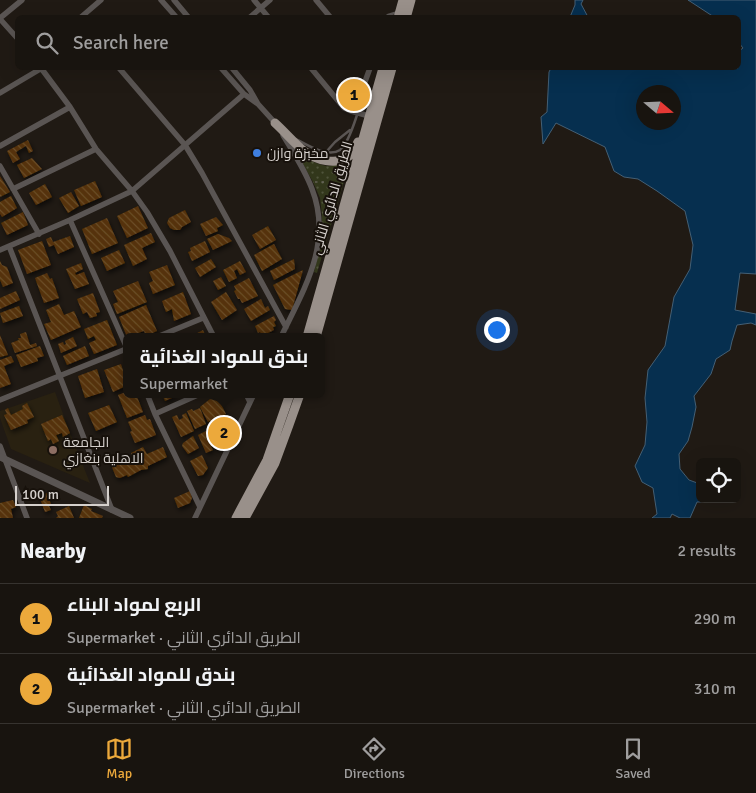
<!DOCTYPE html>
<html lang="en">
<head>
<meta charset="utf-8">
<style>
	body { margin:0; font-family:Signika,Cairo,sans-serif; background:#211d18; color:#f1f3f6 }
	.controls { position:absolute; right:15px; bottom:15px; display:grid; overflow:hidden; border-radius:8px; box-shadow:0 5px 20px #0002 }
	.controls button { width:45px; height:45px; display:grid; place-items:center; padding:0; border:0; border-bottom:1px solid #36332f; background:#18140f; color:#f1f3f6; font:25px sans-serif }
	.compass { position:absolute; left:636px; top:85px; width:45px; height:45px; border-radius:50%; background:#18140f; box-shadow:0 5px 20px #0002; rotate:109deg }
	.scale { position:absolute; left:15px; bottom:12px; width:94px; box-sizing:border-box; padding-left:5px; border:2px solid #d5d0cc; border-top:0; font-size:14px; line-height:18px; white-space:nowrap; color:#d5d0cc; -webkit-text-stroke:4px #17110b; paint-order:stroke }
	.you { position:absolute; left:496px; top:329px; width:18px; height:18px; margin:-12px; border:4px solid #fff; border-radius:50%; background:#1a73e8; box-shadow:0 0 0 8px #1a73e833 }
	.badge { display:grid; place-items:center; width:32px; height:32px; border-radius:50%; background:#eca93b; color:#111; font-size:16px; font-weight:700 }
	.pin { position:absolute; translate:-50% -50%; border:2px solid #fff; box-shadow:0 1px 5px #0006 }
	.popup { position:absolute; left:123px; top:333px; width:202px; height:65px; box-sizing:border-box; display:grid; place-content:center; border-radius:8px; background:#18140f; filter:drop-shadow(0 1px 4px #0005); font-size:16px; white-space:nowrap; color:#9f9e9e }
	.popup b { font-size:19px; color:#f1f3f6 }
	.popup::after { content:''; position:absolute; left:50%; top:100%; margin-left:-10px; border:10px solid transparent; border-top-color:#18140f }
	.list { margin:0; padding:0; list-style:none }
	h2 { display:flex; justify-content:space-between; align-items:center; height:65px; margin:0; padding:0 20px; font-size:21px }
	h2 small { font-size:16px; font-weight:400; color:#9f9e9e }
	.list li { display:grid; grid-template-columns:32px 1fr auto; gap:15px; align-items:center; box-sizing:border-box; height:70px; padding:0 20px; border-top:1px solid #36332f }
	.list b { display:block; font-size:19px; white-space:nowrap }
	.list p { margin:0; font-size:16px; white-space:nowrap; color:#9f9e9e }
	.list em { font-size:16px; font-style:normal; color:#9f9e9e }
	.icon { flex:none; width:28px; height:28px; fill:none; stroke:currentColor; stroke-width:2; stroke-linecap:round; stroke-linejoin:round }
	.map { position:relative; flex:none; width:756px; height:518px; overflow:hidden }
	.search { position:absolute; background:#18140f; box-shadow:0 5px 20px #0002; left:15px; right:15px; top:15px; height:55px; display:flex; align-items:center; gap:12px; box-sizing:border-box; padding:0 18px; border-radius:8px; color:#9f9e9e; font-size:19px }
	.sheet { height:205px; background:#18140f }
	nav { display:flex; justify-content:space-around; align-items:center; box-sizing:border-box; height:70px; border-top:1px solid #36332f; background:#18140f; font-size:14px; color:#9f9e9e }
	nav a { display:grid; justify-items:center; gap:2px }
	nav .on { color:#eca93b }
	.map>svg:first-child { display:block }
	.education { fill:#292111 }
	.park { fill:url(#park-dots) }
	.water { fill:#062f4f; stroke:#445f74; fill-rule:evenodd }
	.building { fill:url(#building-back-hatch); filter:url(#shadow) }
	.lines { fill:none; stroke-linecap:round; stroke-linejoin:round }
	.path { stroke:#7a7570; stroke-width:1; stroke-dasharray:2.5 4; stroke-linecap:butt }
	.service { stroke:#5a5553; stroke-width:2.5 }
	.minor { stroke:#5a5553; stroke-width:5.5 }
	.tertiary { stroke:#5a5553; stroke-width:7 }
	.primary { stroke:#99908a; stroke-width:9 }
	.shop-dot { fill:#3f7fe0; stroke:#17110b; stroke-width:2 }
	.education-dot { fill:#8d6e63; stroke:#17110b; stroke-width:2 }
	.labels { text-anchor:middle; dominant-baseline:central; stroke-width:4; stroke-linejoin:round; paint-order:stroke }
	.poi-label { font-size:14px; fill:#d5d0cc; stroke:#17110b; text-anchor:start }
	.street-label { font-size:14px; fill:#d5d0cc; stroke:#17110b }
</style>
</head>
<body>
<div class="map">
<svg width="756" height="518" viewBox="0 0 756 518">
	<defs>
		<pattern id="park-dots" width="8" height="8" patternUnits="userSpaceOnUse" patternTransform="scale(1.25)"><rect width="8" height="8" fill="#32371b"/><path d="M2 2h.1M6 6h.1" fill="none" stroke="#4f533b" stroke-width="1.8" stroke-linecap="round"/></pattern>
		<pattern id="building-back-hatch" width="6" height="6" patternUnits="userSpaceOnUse" patternTransform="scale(1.25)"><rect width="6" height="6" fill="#543108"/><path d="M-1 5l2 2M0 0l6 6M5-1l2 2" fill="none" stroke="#6c4e2b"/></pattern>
		<filter id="shadow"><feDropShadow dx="1.5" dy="3" stdDeviation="2.5" flood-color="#0009"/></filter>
	</defs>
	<rect width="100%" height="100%" fill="#201a14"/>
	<!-- education -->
	<path class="education" d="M55,392l15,41 20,50 -79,-34 -11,-31v-7z"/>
	<!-- park -->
	<path class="park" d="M297,153c10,5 21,13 33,13 7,-1 13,-5 20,-5l-33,112 -3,-1 8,-32v-25l-2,-17 -7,-16z"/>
	<!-- water -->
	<path class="water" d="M575,0h8l-2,4 7,13h-18l5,-12z
		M688,0h68v274l-16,-1 -5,37 21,4v11l-5,-2 -14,2 -5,16 -2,9 -14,9 -5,15 -17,22 2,11 -4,20 -4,14 -9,13 1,15 9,11 11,4v15h21l-8,3h-16l-7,16h-10l-8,-4 -2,4h-18l5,-4 -4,-26 -11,-6 -7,-16 10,-21 2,-23 -2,-24 3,-28 17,-24 9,-49 16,-28 3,-24 -8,-34 -28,-20 -19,-12 -14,-2 -10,-6 -9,-24 -49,-24 -13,21 -2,-27 6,-5 2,-40 2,-4h187l1,-17 4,-3 -4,-5 -1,-25 -24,-1zM674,92v30h-30v-30z"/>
	<!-- building -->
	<path class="building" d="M28,140l5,11 -4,2 -3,-7 -10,6 4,7 -7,4 -6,-12z
		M32,158l10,11 -18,9 -7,-13z
		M0,176l10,16 -10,5z
		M95,181l7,16 -21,9 -7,-16z
		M45,184l7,13 -16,8 -7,-12z
		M71,192l8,14 -11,7 -9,-15z
		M11,196l6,12 -15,9 -2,-3v-12z
		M138,206l10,22 -21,10 -10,-22z
		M185,210l6,12 -9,5 -2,3h-6l-4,-2 -3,-5 2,-5z
		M23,212l5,13 -21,10 -6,-12z
		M216,217l7,8 -6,3 1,3 -12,5 -6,-12z
		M107,218l11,25 -26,11 -10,-25z
		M268,226l8,14 -16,9 -8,-14z
		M151,233l4,9 -13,6 5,11 -14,7 -9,-21z
		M218,234l11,4 3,3 -19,9 -6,-11z
		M70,236l4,11 -16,7 -4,-9 -5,2 -3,-8 5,-2 2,5z
		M42,241l9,24 -24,9 -9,-24z
		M205,241l5,11 -18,9 -4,-9 3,-1 -1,-3z
		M274,244l8,15 -20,12 -8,-16z
		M119,250l6,13 -18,8 -6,-13z
		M211,259l5,8 -16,10 -5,-9z
		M294,259l1,10 -21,11 -4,-9z
		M0,261l2,4 5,2 6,16 -10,4 -3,-7z
		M240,261l6,11 -6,3 -3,-6 -3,2 3,7 -8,4 -6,-12z
		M81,263l2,6 -8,4 1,2 8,-3 5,12 -14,5 -9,-20z
		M167,265l8,20 -22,9 -4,-11 4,-2 -4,-9z
		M303,270l-11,40 -7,-1 -12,-24z
		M47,273l3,6 2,-1 7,20 -15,5 -9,-25z
		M221,277l5,9 -8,4 -5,-9z
		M249,278l9,18 -16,7 -2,-4h-2l-4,-8 2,-1 -2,-4z
		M138,281l9,21 -30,12 -4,-10 5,-2 -5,-11z
		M16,291l4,9 -20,9v-11z
		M183,292l8,22 -17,7 -2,-12 -6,3 -4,-11z
		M226,292l11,18 -15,10 -11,-18z
		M93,293l7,19 -4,1 1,3 -7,2 -3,-6 -4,2 -6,-15z
		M261,299l4,9 3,-2 2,4 -19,11 -7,-12z
		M59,304l5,11 10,-4 7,16 -30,13 -7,-16 7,-2 -5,-12z
		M146,305l11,26 -11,5 -2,-5 -17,6 -8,-20z
		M19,306l4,10 -20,7 -3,-10z
		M274,316l2,4 -2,2 2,4 -3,1 1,3 -12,6 -2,-4 -2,1 -3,-7z
		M107,320l10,25 -23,9 -5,-11 7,-3 -2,-4 -6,3 -4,-10z
		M203,330l3,7h-16z
		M26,332l4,13 6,-2 1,3 -22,7 -4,-10 8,-3 -1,-2h3l-1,-4z
		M0,335l8,20 -8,2z
		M73,337l4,9 -16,7 -3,-9 5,-2 1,3 2,-1 -1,-3z
		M40,346l4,10 -7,2 1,3 -17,6 -5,-12z
		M85,346l4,10 -22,9 -4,-9z
		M11,356l3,6 -10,4 7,18 -11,4v-28z
		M121,364l5,15v7l-13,6 -9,-22z
		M97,369l7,23 -19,6 -7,-22z
		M126,392v2h10l7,18 -16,6 -9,-23z
		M162,394h19l-16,7z
		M210,399l10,3 6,12 -18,8 -8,-15z
		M27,403l7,14 -7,3 1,3 -17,7 -7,-15 3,-1 -2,-4 3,-2 3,7 12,-6 -1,-3z
		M109,405l8,17 -21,9 -8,-18z
		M200,408l6,16 -11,5 -8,-18 5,-2 1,2z
		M186,413l8,18 -13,6 -9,-20 5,-2 2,5 4,-2 -1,-3z
		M62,415l8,18 -7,4 -1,-4 -6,2 3,6 -6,3 -2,-5 -3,2 -7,-17z
		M145,415l2,5 3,-1 6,16 -21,8 -5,-11 2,-1 -4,-9z
		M227,416l3,7 -8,14 2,6 -7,6 -2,-5 -4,2 2,4 -7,3 -8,-18 10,-5 1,2 3,-3 -2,-6z
		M193,436l6,12 -11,6 -6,-8 1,-3z
		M143,447l4,7 16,-7 4,10 -19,9v3l-7,1 -13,7 -1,-2 -7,3 -4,-1 -5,-12 3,-1 4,1 7,-4 2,4 8,-4 -4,-8z
		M202,455l6,13 -5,7 -5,1 -8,-15z
		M190,491l2,7 -2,5 -12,5 -4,-10z
		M47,493l4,11 -2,2 2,4 -6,2 -6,-16z
		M13,500l3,7 -5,2 2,9h-13v-15z
		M84,505l8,4 -1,2 12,5 -1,2h-23z
		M69,506l5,12h-18l2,-2 -2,-4z"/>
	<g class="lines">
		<!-- path -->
		<path class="path" d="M315,182h9
			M327,213l4,-13
			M325,215l8,-1"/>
		<!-- service -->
		<path class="service" d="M384,18l4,-3 10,-3
			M296,139c11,6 32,19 44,11 8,-6 14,-26 17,-35
			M327,151l8,-9 15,-12"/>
		<!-- minor -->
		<path class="minor" d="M161,0l16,18
			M174,0l15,18
			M254,0l15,18
			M316,0l15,18
			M0,18l22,-18
			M80,18l21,-18
			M249,18l21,-18
			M0,19l18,20
			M41,68l29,39 26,42 36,42 15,21 23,39 44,86
			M119,68l66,77 17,28 84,154
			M221,68l23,26 14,10
			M232,68l18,22 8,14 19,21
			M311,68l33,40 7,3 18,5
			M0,93l42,-25
			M354,112l16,-44
			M0,146l70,-39
			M0,166l39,68
			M13,189l83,-40
			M70,220l56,126
			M9,246l103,264
			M0,250l70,-30 62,-29 112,-97
			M157,337l46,-19
			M281,337c23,-48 52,-94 31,-148 -7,-19 -19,-37 -29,-54
			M147,394l8,20 45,93
			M246,394l4,8
			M0,400l126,-51
			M155,414l45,-20
			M0,446l27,72
			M195,518l59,-124"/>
		<!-- tertiary -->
		<path class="tertiary" d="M0,457l130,61"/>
		<!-- primary -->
		<path class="primary" d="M398,18l5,-18
			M406,18l5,-18
			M275,123c10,9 19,20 29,28 11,9 33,15 45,5 4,-4 7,-9 9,-14
			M307,337l76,-269
			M316,337l76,-269
			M236,518l31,-58 23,-66
			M245,518l30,-55 14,-38 11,-31"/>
	</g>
	<!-- markers -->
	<circle class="shop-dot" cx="257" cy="153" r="5"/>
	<circle class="education-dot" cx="53" cy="450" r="5"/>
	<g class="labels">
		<!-- poi labels -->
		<g class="poi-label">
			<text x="267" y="153">مخبزة وازن</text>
			<text x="63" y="442">الجامعة<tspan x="63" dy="16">الاهلية بنغازي</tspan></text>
		</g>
		<!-- street labels -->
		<g class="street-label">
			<text transform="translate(332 198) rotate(-74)">الطريق الدائري الثاني</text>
		</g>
	</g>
</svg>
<div class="controls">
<button><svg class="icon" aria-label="locate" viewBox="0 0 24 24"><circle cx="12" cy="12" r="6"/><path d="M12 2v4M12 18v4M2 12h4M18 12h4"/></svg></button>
</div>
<svg class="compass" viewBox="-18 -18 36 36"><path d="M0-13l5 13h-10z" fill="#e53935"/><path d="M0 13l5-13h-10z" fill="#9f9e9e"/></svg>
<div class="scale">100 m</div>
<div class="you"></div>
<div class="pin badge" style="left:354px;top:95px">1</div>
<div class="pin badge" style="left:224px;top:433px">2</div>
<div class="popup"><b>بندق للمواد الغذائية</b>Supermarket</div>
<div class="search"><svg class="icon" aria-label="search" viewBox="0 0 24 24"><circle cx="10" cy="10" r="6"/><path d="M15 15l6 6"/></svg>Search here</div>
</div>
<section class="sheet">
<h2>Nearby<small>2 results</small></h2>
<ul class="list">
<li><span class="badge">1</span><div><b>الربع لمواد البناء</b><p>Supermarket · الطريق الدائري الثاني</p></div><em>290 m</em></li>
<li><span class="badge">2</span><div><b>بندق للمواد الغذائية</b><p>Supermarket · الطريق الدائري الثاني</p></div><em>310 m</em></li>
</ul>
</section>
<nav>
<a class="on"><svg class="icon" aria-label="map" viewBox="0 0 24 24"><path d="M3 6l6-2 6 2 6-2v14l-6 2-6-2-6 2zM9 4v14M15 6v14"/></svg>Map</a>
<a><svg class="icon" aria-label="directions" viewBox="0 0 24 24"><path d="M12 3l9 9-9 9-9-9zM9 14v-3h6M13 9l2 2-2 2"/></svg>Directions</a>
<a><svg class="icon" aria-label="saved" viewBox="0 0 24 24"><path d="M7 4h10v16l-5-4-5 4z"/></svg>Saved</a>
</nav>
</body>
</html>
